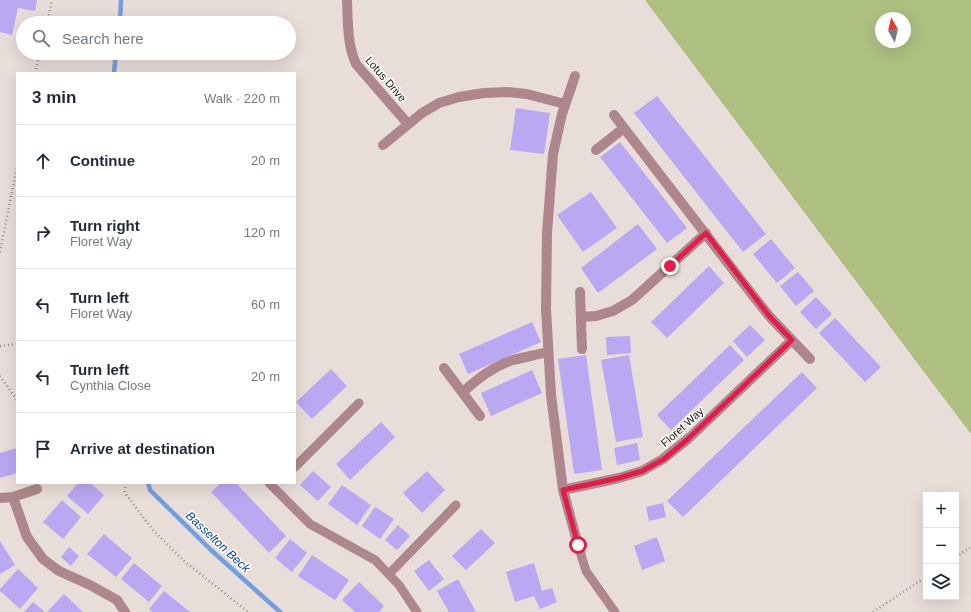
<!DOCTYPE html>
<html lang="en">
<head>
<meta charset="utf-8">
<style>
	body { margin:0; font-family:Helvetica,sans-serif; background:#f2f2f3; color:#1f2937 }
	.controls { position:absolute; right:12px; bottom:12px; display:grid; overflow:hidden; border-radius:0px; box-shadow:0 4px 16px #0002 }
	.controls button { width:36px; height:36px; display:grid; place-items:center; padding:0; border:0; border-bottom:1px solid #e0e1e3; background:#fff; color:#1f2937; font:20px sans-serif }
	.compass { position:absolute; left:875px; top:12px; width:36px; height:36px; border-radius:50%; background:#fff; box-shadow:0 4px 16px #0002; rotate:352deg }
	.stop { position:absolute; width:12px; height:12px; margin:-9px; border:3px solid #e11d48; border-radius:50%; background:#fff }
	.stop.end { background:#e11d48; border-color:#fff; box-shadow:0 1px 4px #0008 }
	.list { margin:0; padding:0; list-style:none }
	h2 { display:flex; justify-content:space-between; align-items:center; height:52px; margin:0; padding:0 16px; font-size:17px }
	h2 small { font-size:13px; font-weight:400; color:#747a83 }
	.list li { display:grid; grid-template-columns:26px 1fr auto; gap:12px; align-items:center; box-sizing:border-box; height:72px; padding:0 16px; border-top:1px solid #e0e1e3 }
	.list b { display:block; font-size:15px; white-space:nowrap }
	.list p { margin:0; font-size:13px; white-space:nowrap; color:#747a83 }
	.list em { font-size:13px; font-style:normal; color:#747a83 }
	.icon { flex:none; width:22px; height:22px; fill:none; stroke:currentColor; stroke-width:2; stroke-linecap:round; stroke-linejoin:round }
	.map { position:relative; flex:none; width:971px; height:612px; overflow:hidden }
	.search { position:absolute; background:#fff; box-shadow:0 4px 16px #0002; left:16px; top:16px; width:280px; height:44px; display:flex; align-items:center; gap:10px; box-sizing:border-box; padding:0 14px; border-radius:22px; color:#747a83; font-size:15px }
	.panel { position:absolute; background:#fff; box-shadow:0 4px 16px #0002; left:16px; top:72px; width:280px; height:412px; border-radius:0px }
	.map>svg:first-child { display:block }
	.green { fill:#adc082; fill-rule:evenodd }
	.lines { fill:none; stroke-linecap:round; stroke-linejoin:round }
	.stream { stroke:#749fdf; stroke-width:4.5 }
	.building { fill:#baa8f3 }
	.path { stroke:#98908c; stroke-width:2.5; stroke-dasharray:1 3; stroke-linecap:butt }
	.lane { stroke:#ae878e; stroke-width:9 }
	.street { stroke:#ae878e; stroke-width:10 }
	.route { stroke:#e11d48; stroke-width:5 }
	.labels { text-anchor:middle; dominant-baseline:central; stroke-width:3; stroke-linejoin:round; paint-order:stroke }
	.street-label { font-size:11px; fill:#191513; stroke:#fff }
	.water-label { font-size:12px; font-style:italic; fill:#0a428d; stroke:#fff }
</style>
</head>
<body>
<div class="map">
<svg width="971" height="612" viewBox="0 0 971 612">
	<rect width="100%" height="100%" fill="#e9ddd9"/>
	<!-- green -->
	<path class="green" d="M645,0h326v434l-44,-58zM881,18h24v24h-24z"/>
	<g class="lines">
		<!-- stream -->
		<path class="stream" d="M120,23l1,-23
			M114,73l2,-20
			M148,483l2,7 61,60 69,62"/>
	</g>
	<!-- building -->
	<path class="building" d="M0,0h37l-2,11 -17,-3 -6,27 -12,-3z
		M657,96l109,138 -23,18 -109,-139z
		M516,108l34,5 -6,41 -34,-4z
		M620,142l67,86 -20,15 -67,-86z
		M591,192l26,36 -34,24 -26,-37z
		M638,224l19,25 -59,44 -17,-25z
		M771,239l24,29 -18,15 -24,-29z
		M709,266l15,17 -57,55 -16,-16z
		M798,272l16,19 -18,15 -16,-20z
		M816,297l16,17 -16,15 -16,-17z
		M835,318l46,49 -16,15 -46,-49z
		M532,322l9,20 -73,32 -9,-20z
		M750,325l15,15 -18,17 -14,-16z
		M630,336l1,17 -24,2 -1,-18z
		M730,345l14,15 -73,70 -14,-15z
		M586,355l16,115 -28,4 -16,-115z
		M629,355l14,82 -27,5 -15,-82z
		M331,369l16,17 -35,33 -16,-17z
		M532,370l10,23 -51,23 -10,-23z
		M802,372l15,16 -134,129 -16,-16z
		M381,422l14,15 -45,43 -14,-16z
		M637,443l3,17 -23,5 -3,-17z
		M17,448v25l-17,5v-25z
		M313,471l18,16 -13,14 -18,-16z
		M427,471l18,19 -23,23 -19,-20z
		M78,483h12l14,12 -16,19 -21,-18z
		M221,483h15l50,53 -17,17 -58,-61z
		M342,485l29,20 -14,20 -29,-21z
		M62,500l19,17 -18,22 -20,-17z
		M663,503l3,14 -17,4 -3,-14z
		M375,507l19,12 -14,20 -18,-13z
		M398,525l12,11 -13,14 -12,-10z
		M481,529l14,14 -29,27 -14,-14z
		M104,534l28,24 -16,19 -29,-23z
		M657,537l8,24 -23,9 -8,-24z
		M290,539l17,14 -15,19 -17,-14z
		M0,541l15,24 -15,9z
		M69,547l10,9 -8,10 -10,-9z
		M312,555l37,25 -14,20 -37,-24z
		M429,560l15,19 -15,12 -15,-20z
		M134,563l28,23 -13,16 -28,-23z
		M534,563l8,28 10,-3 5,14 -17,7 -6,-13 -19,6 -9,-30z
		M18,569l20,19 -18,21 -20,-18v-2z
		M458,579l18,33h-27l-12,-21z
		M359,582l25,24 -5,6h-24l-13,-12z
		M164,591l26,21h-38l-3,-3z
		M64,594l19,18h-36z
		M33,602l12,10h-21z"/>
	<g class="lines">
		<!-- path -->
		<path class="path" d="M47,23l5,-23
			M35,73l5,-20
			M0,252l17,-85
			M0,346l17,-2
			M0,376l17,24
			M125,483v10l28,37 31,31 64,51
			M956,557l15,-10
			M873,612l53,-35"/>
		<!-- lane -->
		<path class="lane" d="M295,467l64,-64
			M269,483l41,41 65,36 24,25 18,27
			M578,545l8,26 29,41
			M389,574l67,-69"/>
		<!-- street -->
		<path class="street" d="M347,0c1,22 0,44 9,64l52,60
			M575,76l-13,38 -9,40 -6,79 -1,76 5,86 12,95 15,55
			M614,115l140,182 16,20 40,42
			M383,145l39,-32 17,-10 20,-6 25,-4 23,-1 20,2 38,10
			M596,150l28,-22
			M580,292l2,57
			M581,317l15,-1 17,-5 19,-11 74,-67
			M444,368l36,48
			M463,392c14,-13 31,-26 50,-32 12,-3 23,-5 35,-8
			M37,489l-24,8 14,40 16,22 16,12 31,14 27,15 8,12
			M563,490l56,-12 23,-7 21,-12 26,-21 103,-98
			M0,498l13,-1"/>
	</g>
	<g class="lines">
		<!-- route -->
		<path class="route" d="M578,545l-15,-55 56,-12 23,-7 22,-12 25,-21 103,-98 -22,-23 -64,-84 -36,33"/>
	</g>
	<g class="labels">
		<!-- street labels -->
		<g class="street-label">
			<text transform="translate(386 79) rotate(49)">Lotus Drive</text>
			<text transform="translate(682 427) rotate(-42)">Floret Way</text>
		</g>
		<!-- water labels -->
		<g class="water-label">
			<text transform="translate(218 542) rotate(43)">Basselton Beck</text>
		</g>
	</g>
</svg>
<div class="controls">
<button>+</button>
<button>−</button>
<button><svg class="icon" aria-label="layers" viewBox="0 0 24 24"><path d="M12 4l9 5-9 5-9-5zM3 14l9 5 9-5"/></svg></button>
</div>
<svg class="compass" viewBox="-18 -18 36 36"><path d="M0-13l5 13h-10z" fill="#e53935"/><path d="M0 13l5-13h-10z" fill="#747a83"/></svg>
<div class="stop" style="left:578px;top:545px"></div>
<div class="stop end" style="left:670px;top:266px"></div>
<div class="search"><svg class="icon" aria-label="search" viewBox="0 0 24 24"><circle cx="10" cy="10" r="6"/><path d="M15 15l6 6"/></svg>Search here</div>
<section class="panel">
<h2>3 min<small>Walk · 220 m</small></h2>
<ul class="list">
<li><svg class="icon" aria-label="ahead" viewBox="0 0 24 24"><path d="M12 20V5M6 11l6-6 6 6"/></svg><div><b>Continue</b></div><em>20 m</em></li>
<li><svg class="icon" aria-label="right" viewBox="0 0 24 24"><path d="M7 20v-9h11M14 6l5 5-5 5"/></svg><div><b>Turn right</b><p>Floret Way</p></div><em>120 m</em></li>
<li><svg class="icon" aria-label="left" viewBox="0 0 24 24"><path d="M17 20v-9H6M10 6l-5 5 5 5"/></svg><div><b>Turn left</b><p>Floret Way</p></div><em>60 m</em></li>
<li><svg class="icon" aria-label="left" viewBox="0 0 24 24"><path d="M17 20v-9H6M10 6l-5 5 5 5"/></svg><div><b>Turn left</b><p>Cynthia Close</p></div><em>20 m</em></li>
<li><svg class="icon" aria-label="arrive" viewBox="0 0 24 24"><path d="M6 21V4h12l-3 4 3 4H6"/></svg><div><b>Arrive at destination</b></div></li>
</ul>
</section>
</div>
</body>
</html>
